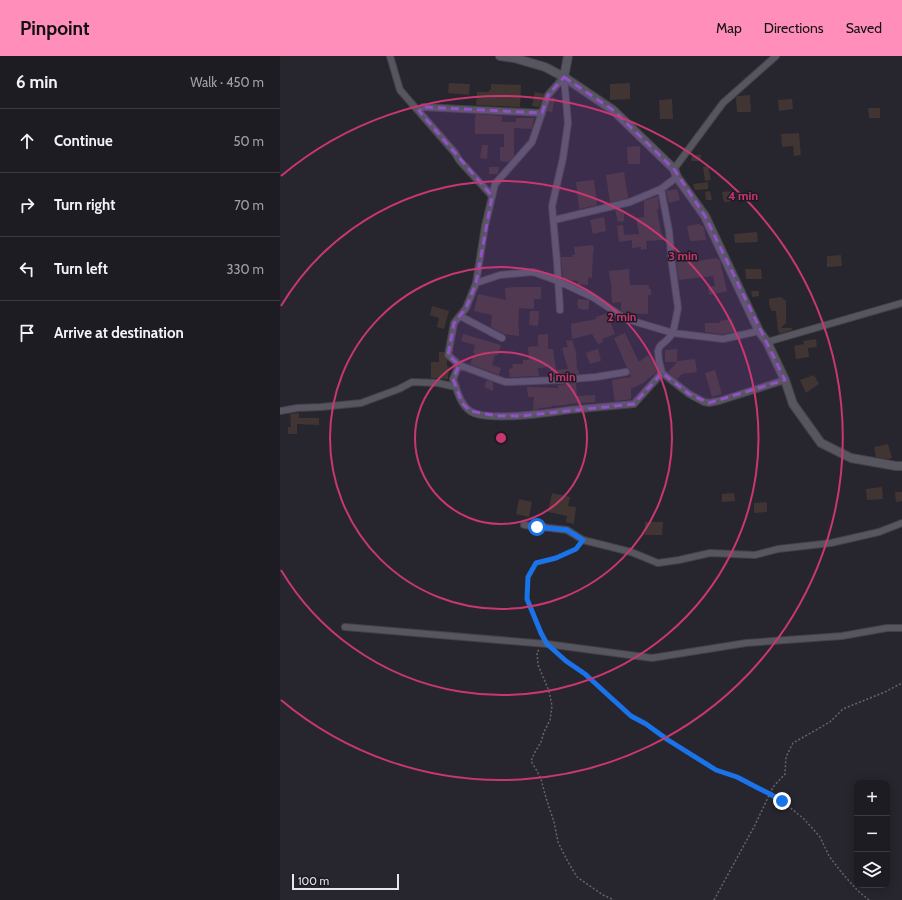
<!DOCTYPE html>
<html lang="en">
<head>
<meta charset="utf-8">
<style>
	body { margin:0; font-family:Cabin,sans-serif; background:#2a292f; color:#f1f3f6 }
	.controls { position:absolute; right:12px; bottom:12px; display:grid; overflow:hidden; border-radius:8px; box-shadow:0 2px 10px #0003 }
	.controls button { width:36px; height:36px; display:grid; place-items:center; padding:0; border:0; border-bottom:1px solid #3b3a40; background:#1d1c22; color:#f1f3f6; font:20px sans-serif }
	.scale { position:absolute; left:12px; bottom:10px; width:107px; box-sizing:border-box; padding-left:4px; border:2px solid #e7e6ec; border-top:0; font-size:11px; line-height:14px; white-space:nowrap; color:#e7e6ec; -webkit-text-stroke:3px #1e1b24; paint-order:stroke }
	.stop { position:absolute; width:12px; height:12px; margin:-9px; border:3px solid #1a73e8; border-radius:50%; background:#fff }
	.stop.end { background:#1a73e8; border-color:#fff; box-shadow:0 1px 4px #0008 }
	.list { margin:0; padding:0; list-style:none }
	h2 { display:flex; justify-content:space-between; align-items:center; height:52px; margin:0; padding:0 16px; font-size:17px }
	h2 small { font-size:13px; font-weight:400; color:#a0a1a5 }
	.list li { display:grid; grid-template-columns:26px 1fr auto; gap:12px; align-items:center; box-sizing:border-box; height:64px; padding:0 16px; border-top:1px solid #3b3a40 }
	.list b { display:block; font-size:15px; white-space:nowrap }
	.list em { font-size:13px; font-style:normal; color:#a0a1a5 }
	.icon { flex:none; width:22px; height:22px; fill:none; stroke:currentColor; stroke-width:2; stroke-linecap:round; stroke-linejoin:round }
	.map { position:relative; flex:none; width:622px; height:844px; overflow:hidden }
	header { display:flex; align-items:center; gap:24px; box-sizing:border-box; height:56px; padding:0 20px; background:#ff8eba; color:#111 }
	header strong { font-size:19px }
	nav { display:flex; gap:22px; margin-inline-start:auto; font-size:14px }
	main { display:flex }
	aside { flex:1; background:#1d1c22 }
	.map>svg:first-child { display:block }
	.building { fill:#413534 }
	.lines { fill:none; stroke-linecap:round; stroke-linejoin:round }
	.minor-casing { stroke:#444249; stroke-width:8 }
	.tertiary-casing { stroke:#444249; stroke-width:10 }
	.path { stroke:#66646c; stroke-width:1.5; stroke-dasharray:2 2; stroke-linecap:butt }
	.minor { stroke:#57555f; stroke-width:6 }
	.tertiary { stroke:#57555f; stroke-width:8 }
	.route { stroke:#1a73e8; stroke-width:5 }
	.marked { fill:#9151c8; fill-opacity:0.2; stroke:#9151c8; stroke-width:3; stroke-dasharray:8 5; stroke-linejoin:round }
	.ring { fill:none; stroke:#c83771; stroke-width:2 }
	.centre { fill:#c83771; stroke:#1e1b24; stroke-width:2 }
	.ring-label { font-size:12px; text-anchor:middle; font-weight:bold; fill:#c83771; stroke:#1e1b24; stroke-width:3; stroke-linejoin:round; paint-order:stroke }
</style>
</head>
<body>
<header>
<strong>Pinpoint</strong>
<nav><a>Map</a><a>Directions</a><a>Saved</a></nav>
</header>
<main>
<aside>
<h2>6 min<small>Walk · 450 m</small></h2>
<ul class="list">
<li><svg class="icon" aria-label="ahead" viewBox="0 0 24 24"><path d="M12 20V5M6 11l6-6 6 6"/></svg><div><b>Continue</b></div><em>50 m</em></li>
<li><svg class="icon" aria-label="right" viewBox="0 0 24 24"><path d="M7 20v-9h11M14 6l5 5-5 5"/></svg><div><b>Turn right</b></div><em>70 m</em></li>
<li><svg class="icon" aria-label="left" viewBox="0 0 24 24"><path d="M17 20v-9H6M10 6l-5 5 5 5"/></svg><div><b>Turn left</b></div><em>330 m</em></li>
<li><svg class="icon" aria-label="arrive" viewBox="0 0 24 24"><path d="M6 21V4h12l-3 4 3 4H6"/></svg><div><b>Arrive at destination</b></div></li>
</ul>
</aside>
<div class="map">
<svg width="622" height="844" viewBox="0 0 622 844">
	<rect width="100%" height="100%" fill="#27252e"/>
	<!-- building -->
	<path class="building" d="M169,27l21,1 -1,11 -21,-2z
		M350,27v16l-20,1v-16z
		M211,28l30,1 -1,22 -44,-2 1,-13h12v-2h2z
		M255,36l9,2 -5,13 -7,-1z
		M470,39l1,17h-14l-1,-15 2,-1z
		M272,41l3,1 -3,14 -5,-1z
		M392,43l1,20h-13l-1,-19z
		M512,43l1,10 -14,2 -1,-11z
		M588,52h12v10h-11z
		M196,58l26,2v6h14v-4h18l-2,11 -18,-1v28l-5,6 -9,-1v-14h4v-13h-29v-17h1z
		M519,77l2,22 -7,1 -1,-10 -11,1 -1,-13z
		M202,89h6l-1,14 -7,-1z
		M360,90v18h-12l-1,-17z
		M412,99h9v6h-10z
		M428,110l3,14 -6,1 -2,-14z
		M209,111h10l-1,6v1h-9z
		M344,116l4,26 -18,4 -4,-27z
		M314,124l3,25 -18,4 -3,-27z
		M428,126v7l-13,1 -2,-6z
		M397,133l3,11 -11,3 -3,-12z
		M430,135l2,9h-6l-1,-8z
		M453,135l1,10 -10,1 -2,-10z
		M378,140l1,13h-2l4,24h1l1,7 -17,1 1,8 -6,1v-3l-9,1v-8l-13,2 -2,-16 6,-1 1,10 15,-1 -3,-16 8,-1v-16z
		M341,153l1,4h2v8l-6,1 -3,-12z
		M324,161l2,14 -13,3 -3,-14z
		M419,168l5,3 2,13 -15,1 -2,-4 -2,-11z
		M477,176l1,10 -23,1 -1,-9z
		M313,189l1,7h-1l-1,26 -4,-1v8l-10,-1v-3l-11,-1 -4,-2 -2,-21h11v-2h3l-1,-8z
		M561,199l1,11 -15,1v-11z
		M435,202l5,2v1l7,30 -18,4 -1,-8 7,-1 -2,-10 -34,4 -3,-18 17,-1v1z
		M349,213l1,16h19v4h2v6h-3v19l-23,-1 -4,-3v-8l-9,1 -1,-22h-1l-1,-10z
		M465,213h16l1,10h-16z
		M236,231h25v12h-7v10l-15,-1 -1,19h1v9l-15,-2 -13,-7 1,-12 -18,-4 4,-17 28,6 -1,-12z
		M471,235h8v5l-7,1z
		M501,241l5,4v22l-5,5h11v2l-13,4v-3l-1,1 -2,-21h-4l-3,-6v-6z
		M298,243l11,1v9l-6,1 -1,-1h-3l-2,-5z
		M152,250l17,5 -5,18 -7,-2 2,-9 -9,-3z
		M250,255h9l-1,15 -9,-1z
		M327,257l8,21 -13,5 1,3 -5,2 -6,-10 -20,5 -1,-15 25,-5v-2z
		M452,263l2,13 -11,2 -18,-2v-9h15l-1,-2z
		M345,277l14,29 9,-7 7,9 2,8 -14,11 -12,6v10l-6,1 -10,1 -1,-4 -2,-17 19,-3 -1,-3v-3l-1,-2 -2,-1 -13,-30z
		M183,278l38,11 -3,10h-3l-3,10 9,3 -2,7 -29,-11 5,-11h-2l2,-8 -14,-4z
		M268,278v15h5l3,21 12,-1 -6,-21 6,-1 -2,-6 6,-1 4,12 1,18h2v4l-28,2 -1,-9 -12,1 1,8 -29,1 -1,-8 4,-1 -1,-4h11v-4h6l-1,-13 10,-1v-11z
		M536,283l1,8 -9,1 1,9 -13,2 -2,-13 10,-2 -1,-3z
		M318,293l3,12 -11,3 -4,-11z
		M397,293v13h-12v-12z
		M159,296h5v4l3,4v7h2l-1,12 -17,-1v-16h8z
		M415,303l2,13 -15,2 -5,5 -9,-7 10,-11z
		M435,314l7,24 -10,3 -7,-24z
		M534,319l5,9 -13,9 -6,-13z
		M207,324l6,2v9l-9,-4z
		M296,327l1,13 18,-1v7l-28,2v1l-16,1 1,1 -13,1v1l-6,1 1,-13h-6l-1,-10 31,1v-3z
		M19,357v5h20v7l-22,-1v10h-9v-7h3l-1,-13z
		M608,388l4,14 -5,1 -11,-2 -2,-10z
		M602,431l1,12 -16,1 -1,-11z
		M615,436h7v9l-6,1z
		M272,437l18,4 -2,9 8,1 -2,17 -8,-2 1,-6 -19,-4z
		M454,437l1,8 -13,1v-8z
		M239,443l13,3 -3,15 -13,-3z
		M487,446v10l-13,1v-10z
		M365,466h18l-1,13h-17z"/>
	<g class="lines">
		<!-- minor casing -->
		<g class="minor-casing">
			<path id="minor" d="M110,0l10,34 55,63 4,7 33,36
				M139,55l4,-4 119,6
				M394,113l49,-66 53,-47
				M381,133l8,42 3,33 6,44 -5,25 -6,7 -7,6 -2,5 1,10 3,12 27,21 15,8 5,1 10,-2 66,-21
				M274,164l76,-18 31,-13 16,-12
				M196,227l24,-8 33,-3 25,9 36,17 32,21 47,14 50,6 36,-8
				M280,254l-3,-48 -5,-56 11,-48 5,-35 -4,-46
				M180,260l42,22
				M487,286l135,-39
				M179,309l-11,-10 6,-32 12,-15 10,-25 9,-57 10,-42 37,-42 16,-47 16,-18
				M346,316l-30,5 -36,3 -55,2 -46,-17 -6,14c4,11 7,25 17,32 15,11 80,2 100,-1 21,-2 42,-4 64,-6l28,-31
				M0,355l17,-3 24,-1 40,-4 38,-14 13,-7 26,1 18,4
				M244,469l43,5 16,10 48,12 27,11 21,-3 31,-7 45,2 23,-6 53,-6 48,-11 23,-9
				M65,571l202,17 105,14 94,-15 96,-7 45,-8h15"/>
		</g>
		<!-- tertiary casing -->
		<g class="tertiary-casing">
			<path id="tertiary" d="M220,0l14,2 31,9 19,10 49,33 61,59 3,8 28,39 54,115 8,11 18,38 8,24 28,39 30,15 45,8h6
				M284,21l4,-21"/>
		</g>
		<!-- path -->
		<path class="path" d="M263,581l-16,-38 1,-22 8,-14 20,-5 20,-9 4,-5
			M259,594l-2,2 1,13 11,26 3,15 -2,14 -6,12 -3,10 -6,10 -4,9 6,10 4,8 5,19 8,24 4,20 9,18 10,17 26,18 11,5
			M276,596l10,9 19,13 46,42 15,8 22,16 48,30 21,7 21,11 12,6 12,7 22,18 16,18 9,19 13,17 16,18 11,9
			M434,844l41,-75 18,-38 12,-13 1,-17 7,-14 37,-21 13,-13 42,-17 17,-9"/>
		<!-- minor -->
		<use href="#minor" class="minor"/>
		<!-- tertiary -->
		<use href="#tertiary" class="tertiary"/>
	</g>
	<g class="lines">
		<!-- route -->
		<path class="route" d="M257,471l30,3 16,10 -7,9 -20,9 -20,5 -8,14 -1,22 14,34 6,11 19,17 19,13 46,42 15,8 22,16 48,30 21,7 21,11 12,6 12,7"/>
	</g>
	<!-- marked area -->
	<path class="marked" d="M284,21l49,33 61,59 31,47 80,164 -76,23 -20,-9 -27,-21 -28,31 -113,12h-24l-27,-5 -8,-8 -9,-24 6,-14 -11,-10 6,-32 12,-15 10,-25 16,-87 -73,-85 4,-4 119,6 6,-18z"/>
	<!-- distance rings -->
	<g class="ring">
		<circle cx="221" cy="382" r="86"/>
		<circle cx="221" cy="382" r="171"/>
		<path d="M1 250A257 257 0 1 1 1 514"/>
		<path d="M1 120A342 342 0 1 1 1 644"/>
	</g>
	<circle cx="221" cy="382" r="6" class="centre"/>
	<g class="ring-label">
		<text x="463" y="144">4 min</text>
		<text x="403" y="204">3 min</text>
		<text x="342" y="265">2 min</text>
		<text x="282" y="325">1 min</text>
	</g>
</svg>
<div class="controls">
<button>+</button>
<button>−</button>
<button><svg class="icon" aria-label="layers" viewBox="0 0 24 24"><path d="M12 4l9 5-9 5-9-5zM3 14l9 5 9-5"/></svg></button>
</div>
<div class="scale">100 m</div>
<div class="stop" style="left:257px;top:471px"></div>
<div class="stop end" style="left:502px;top:745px"></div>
</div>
</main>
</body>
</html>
